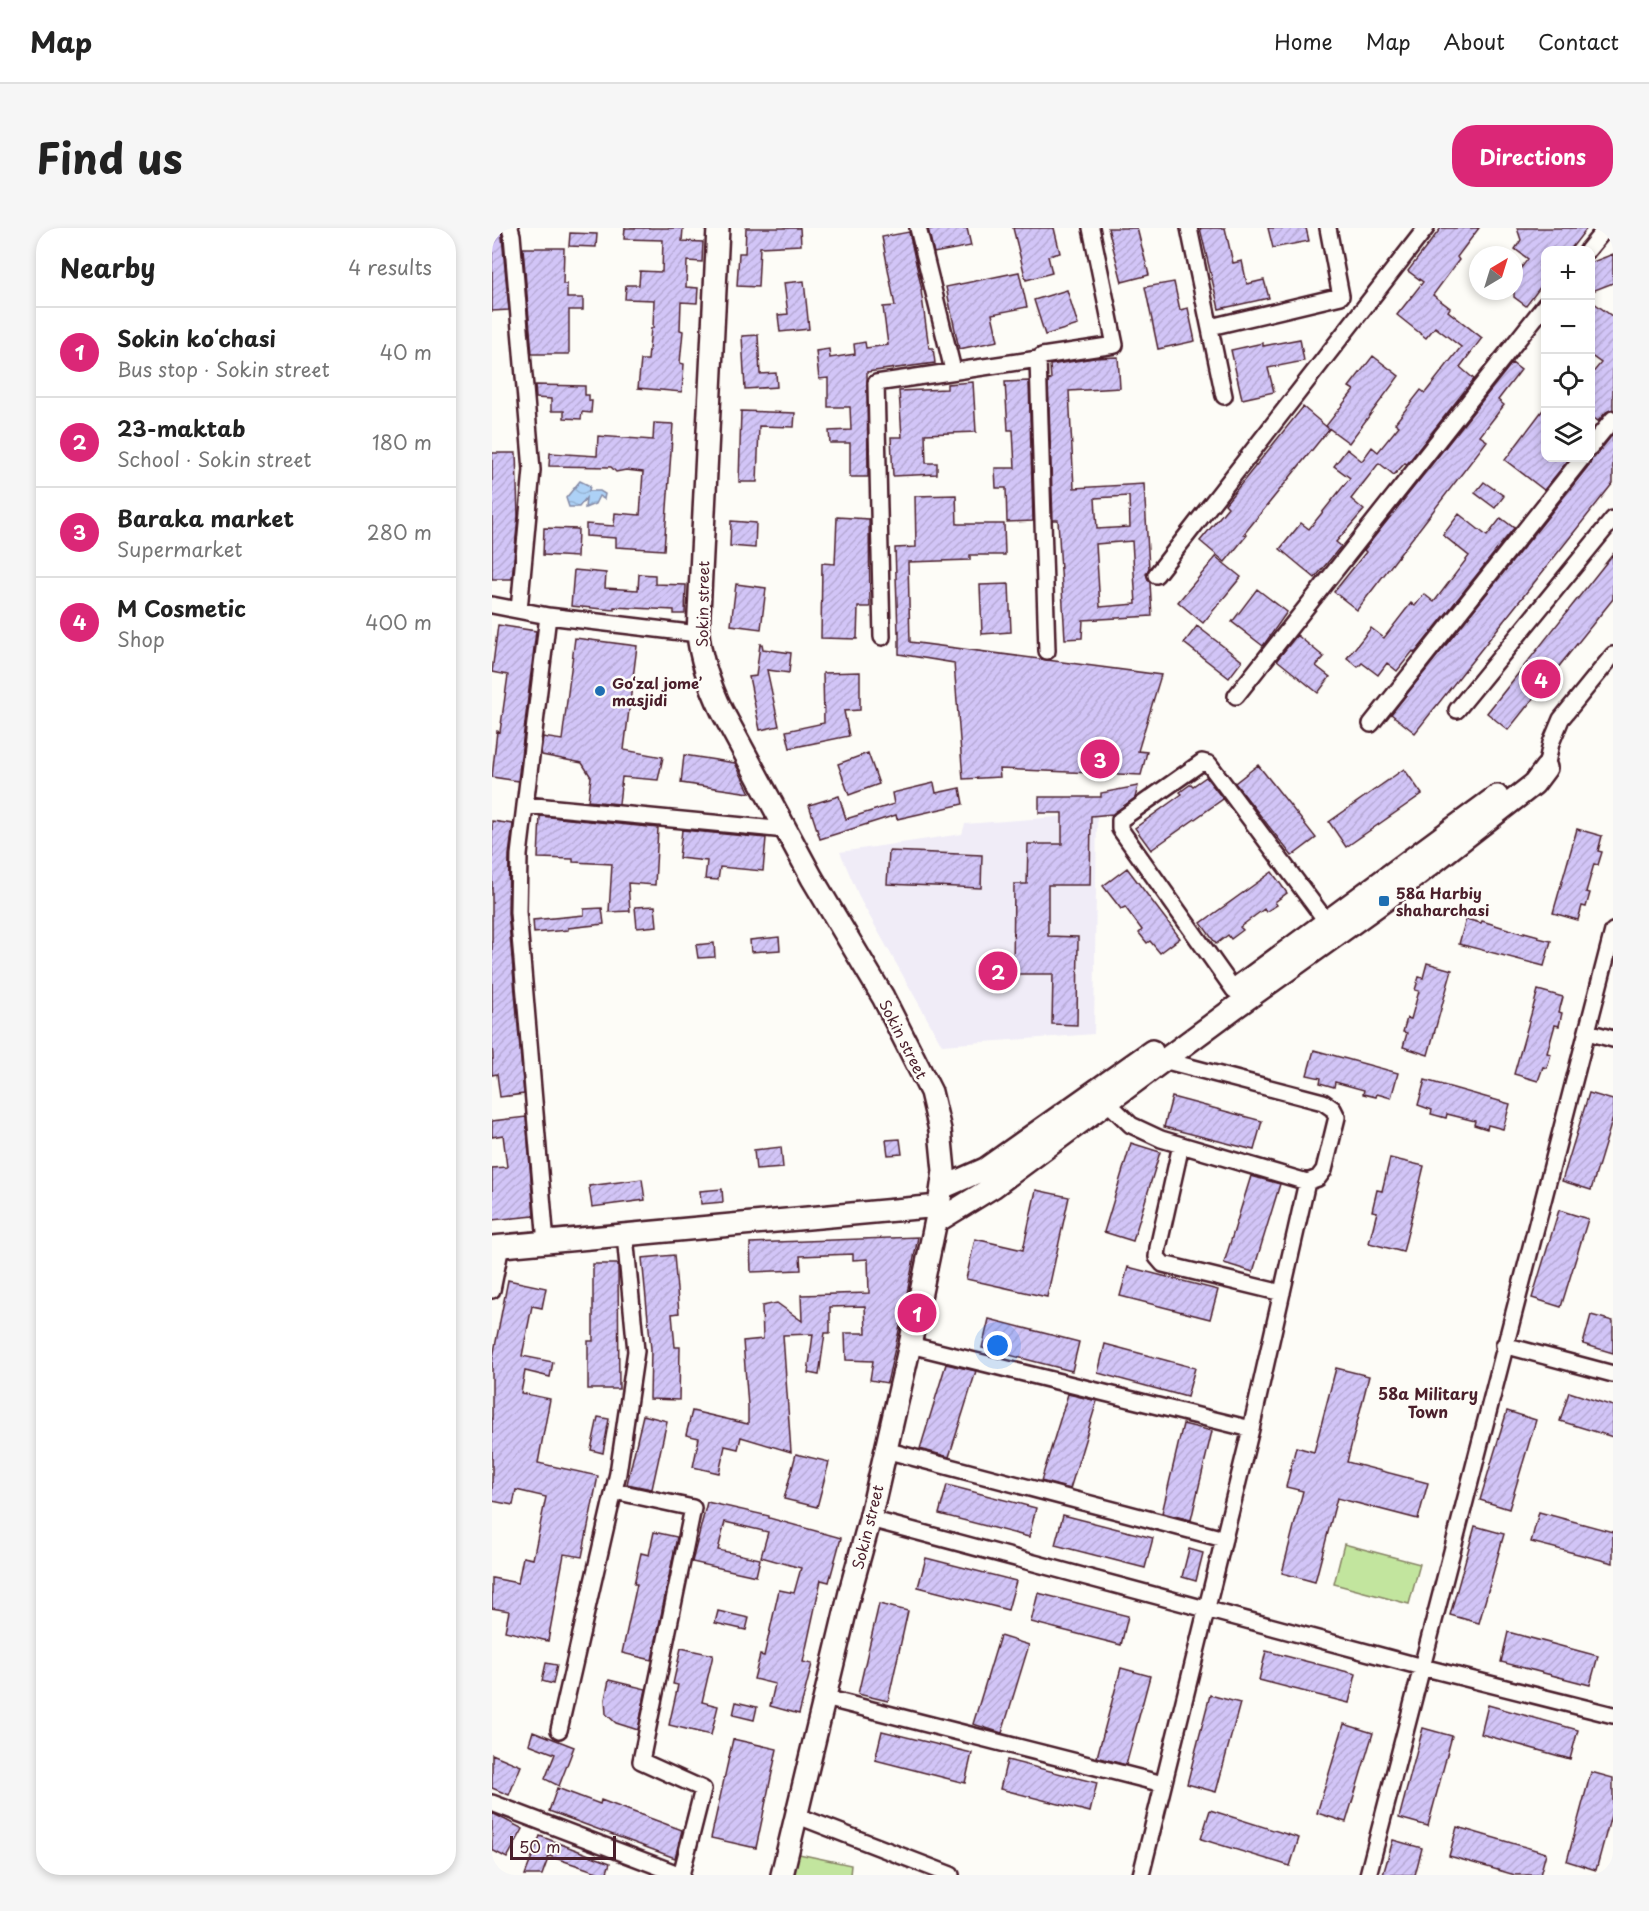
<!DOCTYPE html>
<html lang="en">
<head>
<meta charset="utf-8">
<style>
	body { margin:0; font-family:"Playpen Sans",sans-serif; background:#f6f6f6; color:#222 }
	.controls { position:absolute; right:18px; top:18px; display:grid; overflow:hidden; border-radius:12px; box-shadow:0 3px 9px #0003 }
	.controls button { width:54px; height:54px; display:grid; place-items:center; padding:0; border:0; border-bottom:2px solid #e0e0e0; background:#fff; color:#222; font:30px sans-serif }
	.compass { position:absolute; left:977px; top:18px; width:54px; height:54px; border-radius:50%; background:#fff; box-shadow:0 3px 9px #0003; rotate:38deg }
	.scale { position:absolute; left:18px; bottom:15px; width:106px; box-sizing:border-box; padding-left:6px; border:3px solid #4a1f2b; border-top:0; font-size:16px; line-height:21px; white-space:nowrap; color:#4a1f2b; -webkit-text-stroke:4px #fdfcf7; paint-order:stroke }
	.you { position:absolute; left:506px; top:1118px; width:21px; height:21px; margin:-15px; border:4px solid #fff; border-radius:50%; background:#1a73e8; box-shadow:0 0 0 9px #1a73e833 }
	.badge { display:grid; place-items:center; width:39px; height:39px; border-radius:50%; background:#db2777; color:#fff; font-size:20px; font-weight:700 }
	.pin { position:absolute; translate:-50% -50%; border:3px solid #fff; box-shadow:0 2px 6px #0006 }
	.list { margin:0; padding:0; list-style:none }
	h2 { display:flex; justify-content:space-between; align-items:center; height:78px; margin:0; padding:0 24px; font-size:26px }
	h2 small { font-size:20px; font-weight:400; color:#767676 }
	.list li { display:grid; grid-template-columns:39px 1fr auto; gap:18px; align-items:center; box-sizing:border-box; height:90px; padding:0 24px; border-top:2px solid #e0e0e0 }
	.list b { display:block; font-size:22px; white-space:nowrap }
	.list p { margin:0; font-size:20px; white-space:nowrap; color:#767676 }
	.list em { font-size:20px; font-style:normal; color:#767676 }
	.icon { flex:none; width:33px; height:33px; fill:none; stroke:currentColor; stroke-width:2; stroke-linecap:round; stroke-linejoin:round }
	.map { position:relative; flex:none; width:1121px; height:1647px; overflow:hidden; border-radius:24px }
	header { display:flex; align-items:center; gap:36px; box-sizing:border-box; height:84px; padding:0 30px; background:#fff; border-bottom:2px solid #e0e0e0 }
	header strong { font-size:28px }
	nav { display:flex; gap:33px; margin-inline-start:auto; font-size:21px }
	.intro { display:flex; align-items:center; justify-content:space-between; box-sizing:border-box; height:144px; padding:0 36px }
	h1 { margin:0; font-size:42px }
	.button { padding:15px 27px; border-radius:24px; background:#db2777; color:#fff; font-size:21px; font-weight:700 }
	main { display:flex; gap:36px; padding:0 36px }
	aside { flex:1; background:#fff; border-radius:24px; box-shadow:0 3px 9px #0003 }
	.map>svg:first-child { display:block }
	.built { fill:#f0ecf7 }
	.green { fill:#c2e59e; stroke:#868264; stroke-width:1.5 }
	.water { fill:url(#water-waves); stroke:#858aa5; stroke-width:1.5 }
	.building { fill:url(#building-hatch); stroke:#4a1f2b; stroke-width:1.5; fill-rule:evenodd }
	.lines { fill:none; stroke-linecap:round; stroke-linejoin:round }
	.street-casing { stroke:#4a1f2b; stroke-width:20 }
	.secondary-casing { stroke:#4a1f2b; stroke-width:26 }
	.street { stroke:#fdfcf7; stroke-width:15 }
	.secondary { stroke:#fdfcf7; stroke-width:21 }
	.poi-dot { fill:#1f6fb2; stroke:#fdfcf7; stroke-width:2 }
	.labels { text-anchor:middle; dominant-baseline:central; stroke-width:5; stroke-linejoin:round; paint-order:stroke }
	.street-label { font-size:15px; fill:#4a1f2b; stroke:#fdfcf7 }
	.poi-label { font-size:15px; font-weight:bold; fill:#4a1f2b; stroke:#fdfcf7; text-anchor:start }
	.neighbourhood-label { font-size:16px; font-weight:bold; fill:#4a1f2b; stroke:#fdfcf7 }
</style>
</head>
<body>
<header>
<strong>Map</strong>
<nav><a>Home</a><a>Map</a><a>About</a><a>Contact</a></nav>
</header>
<div class="intro"><h1>Find us</h1><a class="button">Directions</a></div>
<main>
<aside>
<h2>Nearby<small>4 results</small></h2>
<ul class="list">
<li><span class="badge">1</span><div><b>Sokin koʻchasi</b><p>Bus stop · Sokin street</p></div><em>40 m</em></li>
<li><span class="badge">2</span><div><b>23-maktab</b><p>School · Sokin street</p></div><em>180 m</em></li>
<li><span class="badge">3</span><div><b>Baraka market</b><p>Supermarket</p></div><em>280 m</em></li>
<li><span class="badge">4</span><div><b>M Cosmetic</b><p>Shop</p></div><em>400 m</em></li>
</ul>
</aside>
<div class="map">
<svg width="1121" height="1647" viewBox="0 0 1121 1647">
	<defs>
		<pattern id="water-waves" width="16" height="10" patternUnits="userSpaceOnUse" patternTransform="scale(1.5)"><rect width="16" height="10" fill="#add1f6"/><path d="M0 5q4-4 8 0t8 0" fill="none" stroke="#96b3d3"/></pattern>
		<pattern id="building-hatch" width="6" height="6" patternUnits="userSpaceOnUse" patternTransform="scale(1.5)"><rect width="6" height="6" fill="#d2c5f7"/><path d="M-1 1l2-2M0 6l6-6M5 7l2-2" fill="none" stroke="#b6a9d4"/></pattern>
	</defs>
	<rect width="100%" height="100%" fill="#fdfcf7"/>
	<filter id="ink" filterUnits="userSpaceOnUse"><feTurbulence type="fractalNoise" baseFrequency=".0167" numOctaves="2"/><feDisplacementMap in="SourceGraphic" scale="12" xChannelSelector="R" yChannelSelector="G"/><feConvolveMatrix kernelMatrix="1 2 1 2 8 2 1 2 1" color-interpolation-filters="sRGB"/></filter>
	<g filter="url(#ink)">
		<!-- built -->
		<path class="built" d="M605,586l-3,220 -152,11 -81,-144 -21,-49 122,-18 3,-10z"/>
		<!-- green -->
		<path class="green" d="M852,1316l76,20 -11,40 -75,-20z
			M307,1626l52,11 -1,10h-56z"/>
		<!-- water -->
		<path class="water" d="M88,253l10,5 -1,5h11l5,3 -1,5 -5,-3 -4,8 -10,4 1,-10 -7,9h-10l-3,-9z"/>
		<!-- building -->
		<path class="building" d="M0,0h9l1,9 7,73 -17,1z
			M133,0h58l-1,13 21,1 -1,20 -15,-1 -1,26 12,1 -1,15 -16,-1 -1,28 3,1 -3,32 4,1 -2,28 -44,-4 3,-28h7l3,-32h2l1,-28 -29,-1 1,-14h13l1,-14 22,1 1,-32 -39,-1z
			M254,0h54l1,17 -41,2 -2,40 -21,-1 2,-33h6z
			M475,0l4,18 -37,7 -6,-24z
			M521,0h41l6,25 -12,3 4,17 -26,7z
			M616,0h29l12,47 -27,7z
			M708,0h25l8,35 9,-2 5,23 17,-4 5,18 -50,11z
			M776,0h38l3,13 -36,7z
			M949,0h38l-22,29 2,3 -26,35 17,13 -2,3 34,27 -22,29 14,12 -67,85 -2,-1 -11,12 -15,-12 -28,36 13,11 -28,32 5,4 -26,32 -35,-29 21,-26 8,6 41,-51 -16,-12 13,-17 15,12 10,-14 6,5 21,-26 -4,-3 26,-33 4,3 36,-46 -26,-20 -9,11 -29,-23 26,-33 -15,-11z
			M1025,0h70l-17,22h-25v8l-6,8 6,5v10l-19,25 -12,-9v-20l14,-18 -13,-10 6,-9z
			M417,4l13,58h-1l8,58h4l2,15 -68,9 1,105h-18v-34h-20l-1,-12 22,-1 -1,-23h-22v-29l-9,1 -3,-28 13,-2 1,9 25,-4 -1,-10 11,-2 1,6 22,-3 -5,-38 12,-1 -13,-69z
			M78,5l27,1 -1,13 -27,-1z
			M31,20h41l-1,36h4v14h16v12h-14v44h-37z
			M1121,26v29l-23,9v-29z
			M527,44l8,35 -35,7 6,27 -39,8 -13,-62z
			M312,53l5,48 -29,3 -2,-17 10,-1 -4,-31z
			M682,54l6,28 8,-2 7,33 -37,8 -13,-62z
			M575,62l11,35 -33,10 -11,-35z
			M1098,72l23,17v92l-7,3 -8,9 -8,-5v-40l11,-13 -11,-8z
			M266,107l2,39 16,-1 1,14 -32,2 -3,-53z
			M808,111l4,22 -36,7 6,24 -32,7 -11,-49 32,-7v3z
			M881,128l26,20 -50,67 -23,-17 28,-36 -5,-3z
			M626,129l2,31 -51,3 5,97 70,-4 5,84 -3,6 4,9 2,33 -69,4 -1,18 -17,1 -7,-119h-5l-5,-140 3,-1 -1,-14 44,-7zM637,268l1,31 -33,2 -2,-31zM640,313l4,63 -36,3 -4,-63z
			M1020,135l9,7 -23,30 6,5 -24,31 7,5 -130,169 -23,-18 32,-40 -2,-2z
			M537,153l4,140 -26,1 -1,-34h-10l-1,-20h20l-2,-38h-5l-3,-48z
			M481,154l3,50 -51,2 1,29h11v11l-44,2 -2,-39h11l-3,-46 48,-2v-5z
			M43,157l50,1v9h4v6h3l-1,12 -9,-1 -1,7 -17,-1v-7h-13v-12l-15,-1z
			M811,179l26,22 -85,105 3,1 -22,27 -25,-21 28,-34 -3,-3z
			M1053,179v51h25l-26,32 -39,-30z
			M249,183l54,2 -1,14 -35,-1 -2,56h-18z
			M162,195l19,1 -9,126 -48,-3v-9l-30,-2v-12l28,2 1,-13 25,2 3,-43 -17,-2 -10,2 -5,-5 -62,-1 1,-13 47,3 1,-20 55,4z
			M1121,206v49l-198,250 -24,-19 199,-250 2,-6h2z
			M0,225h24l2,63 -6,63h-20z
			M992,254l20,14 -9,12 -20,-15z
			M464,267l1,29h47l1,31h-35v5l-62,2 2,80 251,33 -23,76 9,1 -6,23 -142,-6 1,8 -37,2 -9,-116 -55,-9v-23l-1,1 -3,-84 21,-1 -1,-51z
			M967,286l28,22 14,-18 13,10 -99,125 -2,-2 -16,20 -10,-8 -9,12 -16,-12 -4,4 -11,-9 24,-30 13,10 27,-35 4,3 9,-12 10,8 35,-46 -26,-21z
			M345,289l32,2 1,88h-12l-1,32 -36,-1 1,-75 13,1z
			M239,293l25,2 -1,25 -25,-2z
			M52,300l34,1 -1,28 -34,-2z
			M1121,326v45l-105,131 -21,-17z
			M724,329l25,20 -38,46 -25,-21z
			M82,342l32,3 -1,15 33,2 1,-16 16,1v9l31,1 -1,29h-11v-4l-60,-3v3l-43,-4z
			M244,356l30,4 -5,41 -30,-4z
			M517,356l2,48 -29,2 -2,-49z
			M765,361l30,23 -24,34 -31,-24z
			M6,397l38,6 -18,150 -26,-4 5,-46 3,1 8,-57 -16,-3z
			M705,398l45,35 -13,17 -45,-35z
			M805,407l27,22 -8,9 14,11 -12,16 -41,-33z
			M83,410l62,8 -13,104 39,7 -5,23 -36,-3 -3,27 -31,-3 3,-24 -9,-14 -40,-8 -1,-3 2,-15 19,3z
			M268,416h2l1,5 28,4 -2,20 -22,-3 12,56 -19,4 -11,-53 7,-1z
			M368,444v38l-16,1 5,25 -59,12 -4,-17 38,-8 -1,-50z
			M376,525l11,31 -30,11 -11,-31z
			M192,527l51,8 15,30 -69,-10z
			M766,537l58,73 -24,18 -57,-73z
			M912,541l18,25 -76,53 -17,-25z
			M714,549l17,22 -72,51 -16,-22 47,-34 -2,-2 11,-8 2,2z
			M442,555l2,10 24,-5 3,16 -66,15 -1,-4 -76,24 -11,-34 30,-9 7,23 48,-15 -2,-11z
			M646,558l-3,12 -22,16 -22,2 -1,69h-42v51l30,1 -1,88 -25,-1 1,-50h-40l1,-90h13l1,-40h34v-31h-23v-16h62v-4z
			M48,588l118,12 -3,57 -27,-2 2,28 -21,1 3,-48 -39,-2v-3l-35,-1z
			M0,593l21,3 -4,31 -1,58 16,181 -24,3 -3,-23 -5,1v-16h1l-1,-14z
			M1085,601l25,7 -4,15 4,1 -4,13 -4,-1 -8,28 4,1 -4,14 -4,-1 -4,14 -25,-7z
			M190,602l84,8 -3,33 -43,-4 -2,13 -13,-1 2,-18 -28,-3z
			M397,623l93,4 -1,33 -94,-4z
			M635,640l53,70 -20,15 -10,-12 -3,2 -8,-10 3,-3 -17,-23 -4,2 -18,-23z
			M780,644l15,21 -12,9 2,3 -11,7 -2,-3 -24,18 3,3 -12,9 -3,-4 -12,9 -15,-21z
			M163,678l2,20 -20,2 -2,-21z
			M110,680l2,16 -36,4v2l-34,3 -1,-13 51,-5v-6z
			M974,691l15,4 1,-2 42,13v-2l15,4 -1,2 13,3 -7,25 -85,-22z
			M287,709l1,13 -29,2 -1,-12z
			M222,715l1,14 -17,1 -2,-13z
			M935,735l25,7 -24,85 -25,-8 4,-14 -4,-1 4,-14 4,1 8,-28 -4,-1 4,-13 4,1z
			M1046,762l25,7 -4,15 3,1 -3,13 -4,-1 -8,28 4,1 -4,14 -4,-1 -5,14 -24,-7z
			M822,822l84,23 -7,25 -14,-4 -1,3 -13,-3 1,-4 -29,-8 -1,5 -14,-4 1,-5 -14,-3z
			M933,852l85,24 -7,25 -15,-4 -1,4 -13,-4 1,-4 -28,-7 -1,4 -15,-4 1,-4 -14,-5z
			M1097,865l24,7v18l-22,72 -29,-9z
			M680,869l90,24 -8,29 -90,-23z
			M34,889l8,99 -42,4v-52l15,-1 -4,-32 -11,2v-16z
			M408,911l2,15 -14,1 -2,-15z
			M639,915l29,9 -27,89 -29,-9z
			M289,919l2,21 -27,2 -2,-20z
			M898,930l34,8 -21,86 -34,-9 8,-31 -5,-1 5,-21 5,1z
			M759,948l29,8 -27,88 -29,-9z
			M150,951l3,21 -53,7 -3,-21z
			M230,961l1,13 -22,2 -1,-13z
			M544,962l33,7 -22,100 -81,-18 9,-40 48,11z
			M1067,982l29,9 -27,88 -29,-9z
			M426,1009l-14,72 -17,74 -17,-3 3,-19 -27,-1 -1,-27h21l-1,-27 -35,1v26h-5l-6,42 -11,-2 5,-39 -30,1 8,117 -50,-15 -3,12 -13,-3 -6,27 -26,-6 6,-29 -13,-3 6,-24 56,13v-18l-5,-65 20,-2 -1,-33 15,-3 25,18 -1,-26 68,-2 -1,-34 -15,1v-6l-53,2 1,14 -50,2 -1,-29z
			M182,1027l5,58 -7,1 3,33h5l-1,53 -29,-1 1,-50 -9,-91z
			M101,1036h25l1,125h-31v-48h5z
			M636,1039l90,23 -8,29 -90,-23z
			M16,1052l38,8 -4,20 -10,-2 -10,50 31,6 -3,15 -25,-6 -4,22 29,6 -12,64 60,13 -16,81 -18,-3 -16,87 -43,-10 4,-20 -17,-3v-30l26,5 5,-26 10,2 13,-62 -30,-7 -3,15 -21,-4v-139z
			M1099,1087l22,6v32l-30,-9z
			M497,1091l90,23 -7,29 -90,-23z
			M613,1116l90,24 -8,29 -89,-24z
			M454,1136l30,7 -27,86 -29,-8z
			M844,1140l33,8 -22,86 81,21 -10,36 -81,-21 -22,84 -33,-9 21,-82 -17,-4 10,-40 18,5z
			M1077,1164l44,14v31l-53,-16z
			M576,1166l29,7 -27,88 -29,-8z
			M1015,1183l29,9 -27,89 -29,-9z
			M151,1187l24,6 -15,68 -25,-5z
			M106,1189l11,2 -6,34 -12,-3z
			M691,1196l29,7 -21,89 -29,-7z
			M304,1226l33,8 -12,45 -33,-8z
			M455,1257l89,23 -7,29 -90,-23z
			M215,1274l62,14v2l72,20 -12,44 -8,-2 -18,82 9,2 -13,50 -29,-8 5,-22 -21,-5 6,-24 4,1 15,-66 15,3 7,-25 -40,-11 7,-25 -43,-10 -7,28 42,9 -4,17 -64,-14z
			M1047,1284l74,20v31l-82,-21z
			M571,1287l90,23 -8,30 -90,-23z
			M983,1298l29,8 -25,89 -29,-8z
			M162,1304l23,5 -25,123 -30,-7 15,-69h-3l7,-31 8,2z
			M697,1321l14,4 -7,28 -14,-4z
			M434,1330l90,23 -8,29 -90,-23z
			M546,1365l90,23 -7,29 -90,-23z
			M387,1376l29,7 -20,90 -30,-7z
			M226,1383l31,7 -3,12 -31,-7z
			M1016,1404l90,24 -8,29 -89,-23z
			M508,1408l29,9 -27,88 -29,-9z
			M189,1420l32,7 -11,47 16,4 -7,29 -42,-10 9,-40 -5,-1z
			M774,1423l90,23 -7,29 -90,-23z
			M54,1435l11,2 -4,19 -11,-3z
			M629,1440l29,8 -24,89 -29,-8z
			M117,1452l37,9 -8,41 -22,-7 -10,-9 -1,-15z
			M718,1467l30,8 -24,89 -29,-8z
			M244,1474l21,5 -3,13 -21,-5z
			M996,1477l90,25 -8,29 -89,-25z
			M852,1496l29,9 -27,89 -29,-9z
			M931,1500l29,8 -24,90 -29,-8z
			M41,1503l41,16 -15,39 -14,-7 10,-25 -26,-10z
			M390,1503l90,22 -7,30 -90,-23z
			M241,1511l44,10 -21,99 -45,-10z
			M0,1526l29,12 -12,29 -17,-7z
			M515,1532l90,23 -7,29 -90,-23z
			M1099,1544l22,6v30l-17,62 -29,-9z
			M65,1560l43,16 1,-4 81,30 -7,28 -126,-47z
			M718,1582l89,28 -9,28 -89,-27z
			M0,1585l31,16 -16,29 -15,-8z
			M965,1599l89,26 -6,22h-25l-66,-19z
			M48,1608l70,27 -4,12 -57,-19 -7,19h-17z
			M901,1612l29,8 -7,27h-32z"/>
		<g class="lines">
			<!-- street casing -->
			<g class="street-casing">
				<path id="street" d="M18,0l2,7 20,235 -13,140
					M426,0l35,142
					M697,0l35,168
					M1096,22l14,-17 6,-5
					M718,99l131,-31 -13,-68
					M546,131l4,-3 73,-11 -24,-117
					M1098,219l23,-28
					M664,347l270,-347
					M0,377l56,11 150,18
					M390,409l-6,-254 162,-24 9,292
					M744,468l310,-392
					M965,482l156,-191
					M879,496l211,-266
					M1054,540l5,-25 10,-24 52,-64
					M33,577l261,25
					M742,762l-114,-161v-9l82,-58 7,2 118,158
					M1096,804l25,7
					M671,832l160,42 10,7 4,8 -13,53 -6,8 -11,4
					M615,874l24,23 30,14 146,43 -56,247 -110,446
					M689,917l-23,103 -1,9 6,7 119,29
					M54,1015l-28,-331 1,-57 29,-239
					M0,1062l9,-44
					M418,1117l341,84
					M1012,1117l109,29
					M393,1222l339,89
					M122,1263l79,17 -52,253 62,28 -22,86
					M378,1291l552,148 191,48
					M333,1470l338,86
					M67,1502l59,-257 18,-122 -11,-116
					M0,1575l189,72
					M306,1588l153,59
					M876,1647l245,-944"/>
			</g>
			<!-- secondary casing -->
			<g class="secondary-casing">
				<path id="secondary" d="M226,0l-20,406c3,28 12,52 24,77l90,167 71,119 48,95 9,38 4,41 -5,35 -29,139 -40,174 -19,69 -69,287
					M745,760l260,-192
					M450,960l43,-19 167,-118
					M444,994l57,-35 240,-178 151,-108 150,-117 12,-16
					M0,1019l447,-41"/>
			</g>
			<!-- street -->
			<use href="#street" class="street"/>
			<!-- secondary -->
			<use href="#secondary" class="secondary"/>
		</g>
	</g>
	<!-- markers -->
	<g class="poi-dot">
		<circle cx="108" cy="463" r="6"/>
		<rect x="886" y="667" width="12" height="12" rx="3"/>
	</g>
	<g class="labels">
		<!-- street labels -->
		<g class="street-label">
			<text transform="translate(210 376) rotate(-89)">Sokin street</text>
			<text transform="translate(412 811) rotate(63)">Sokin street</text>
			<text transform="translate(375 1299) rotate(-76)">Sokin street</text>
		</g>
		<!-- poi labels -->
		<g class="poi-label">
			<text x="120" y="454">Go‘zal jome’<tspan x="120" dy="17">masjidi</tspan></text>
			<text x="904" y="664">58a Harbiy<tspan x="904" dy="17">shaharchasi</tspan></text>
		</g>
		<!-- neighbourhood labels -->
		<g class="neighbourhood-label">
			<text x="936" y="1165">58а Military<tspan x="936" dy="18">Town</tspan></text>
		</g>
	</g>
</svg>
<div class="controls">
<button>+</button>
<button>−</button>
<button><svg class="icon" aria-label="locate" viewBox="0 0 24 24"><circle cx="12" cy="12" r="6"/><path d="M12 2v4M12 18v4M2 12h4M18 12h4"/></svg></button>
<button><svg class="icon" aria-label="layers" viewBox="0 0 24 24"><path d="M12 4l9 5-9 5-9-5zM3 14l9 5 9-5"/></svg></button>
</div>
<svg class="compass" viewBox="-18 -18 36 36"><path d="M0-13l5 13h-10z" fill="#e53935"/><path d="M0 13l5-13h-10z" fill="#767676"/></svg>
<div class="scale">50 m</div>
<div class="you"></div>
<div class="pin badge" style="left:425px;top:1085px">1</div>
<div class="pin badge" style="left:506px;top:743px">2</div>
<div class="pin badge" style="left:608px;top:531px">3</div>
<div class="pin badge" style="left:1049px;top:451px">4</div>
</div>
</main>
</body>
</html>
